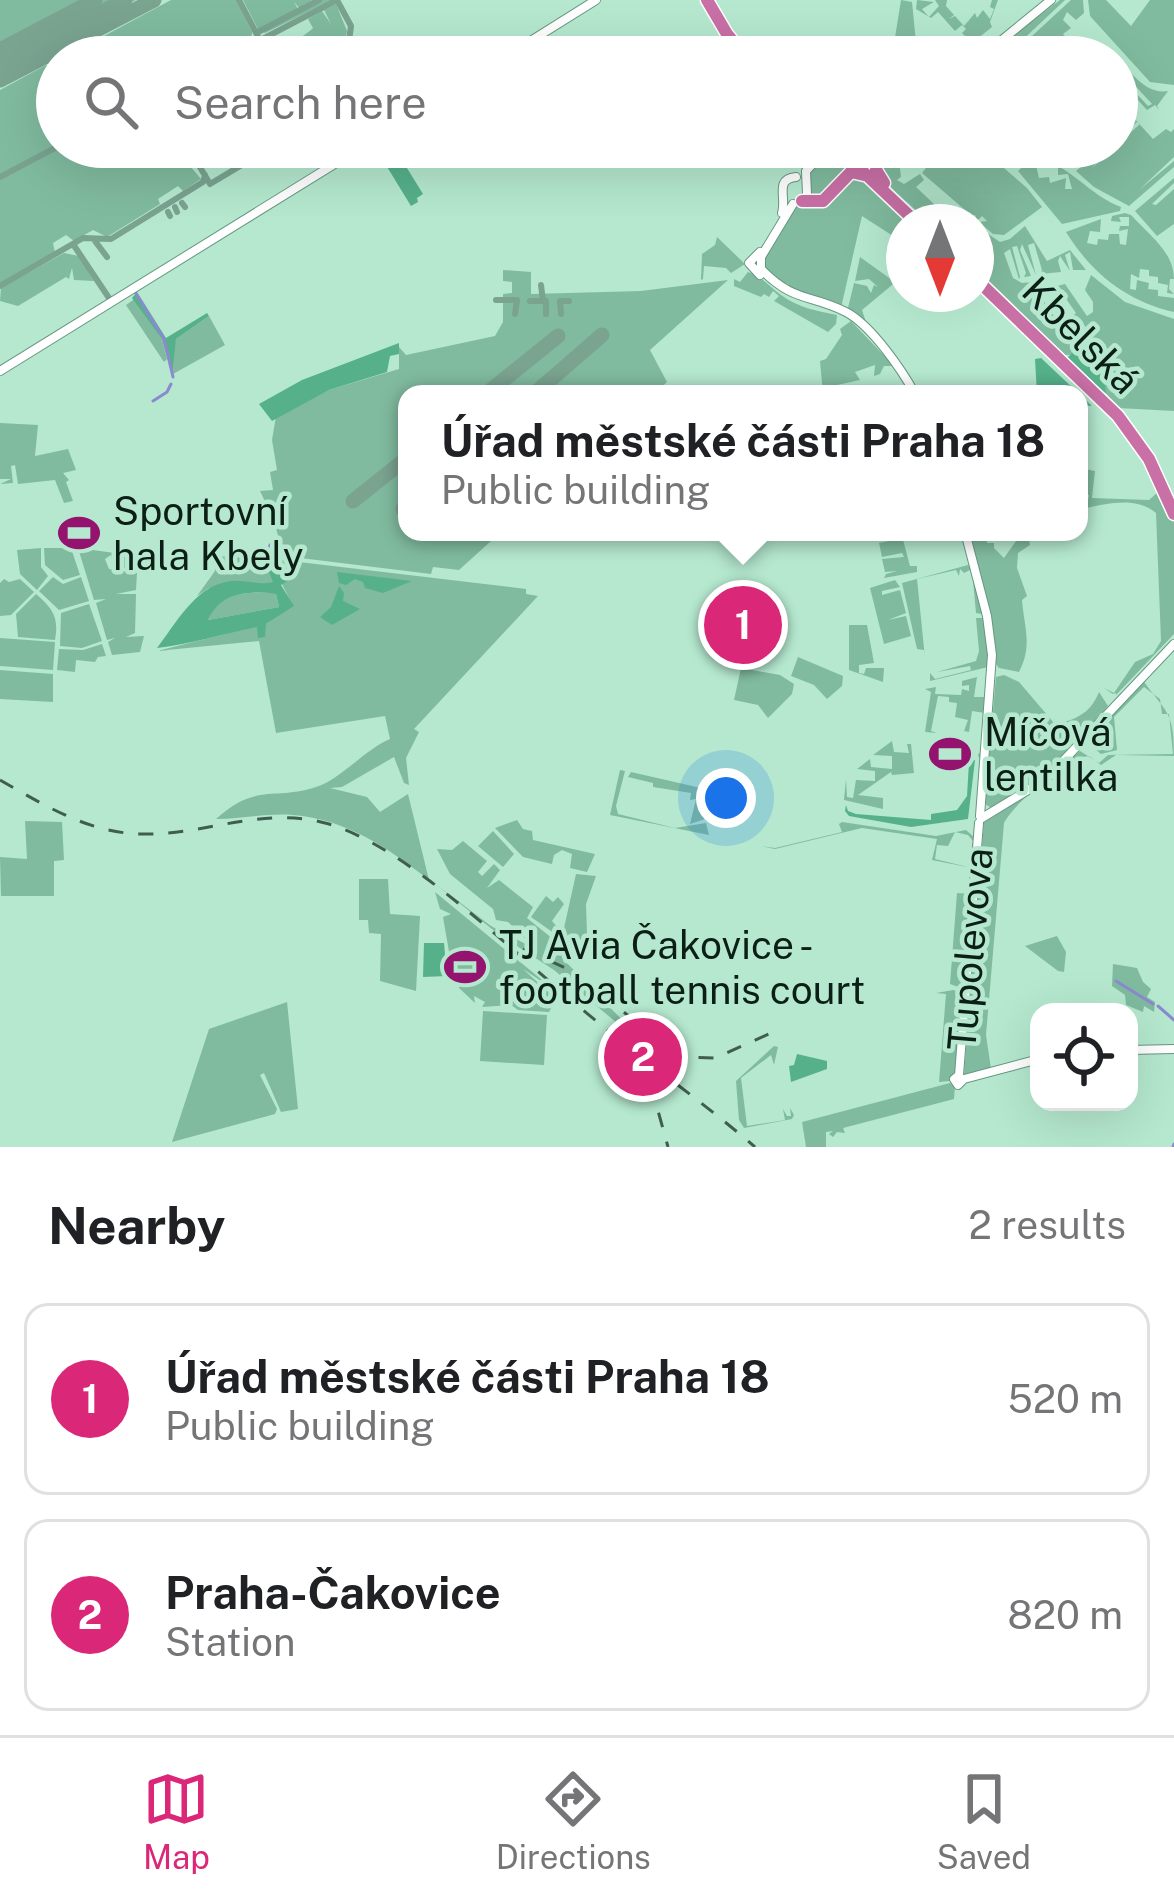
<!DOCTYPE html>
<html lang="en">
<head>
<meta charset="utf-8">
<style>
	body { margin:0; font-family:"Public Sans",sans-serif; background:#f6f6f6; color:#202124 }
	.controls { position:absolute; right:36px; bottom:36px; display:grid; overflow:hidden; border-radius:24px; box-shadow:0 12px 48px #0002 }
	.controls button { width:108px; height:108px; display:grid; place-items:center; padding:0; border:0; border-bottom:3px solid #e0e0e0; background:#fff; color:#202124; font:60px sans-serif }
	.compass { position:absolute; left:886px; top:204px; width:108px; height:108px; border-radius:50%; background:#fff; box-shadow:0 12px 48px #0002; rotate:180deg }
	.you { position:absolute; left:726px; top:798px; width:42px; height:42px; margin:-30px; border:9px solid #fff; border-radius:50%; background:#1a73e8; box-shadow:0 0 0 18px #1a73e833 }
	.badge { display:grid; place-items:center; width:78px; height:78px; border-radius:50%; background:#db2777; color:#fff; font-size:39px; font-weight:700 }
	.pin { position:absolute; translate:-50% -50%; border:6px solid #fff; box-shadow:0 3px 12px #0006 }
	.popup { position:absolute; left:398px; top:385px; width:690px; height:156px; box-sizing:border-box; display:grid; place-content:center; border-radius:24px; background:#fff; filter:drop-shadow(0 3px 9px #0005); font-size:39px; white-space:nowrap; color:#757577 }
	.popup b { font-size:45px; color:#202124 }
	.popup::after { content:''; position:absolute; left:50%; top:100%; margin-left:-24px; border:24px solid transparent; border-top-color:#fff }
	.list { margin:0; padding:0; list-style:none }
	h2 { display:flex; justify-content:space-between; align-items:center; height:156px; margin:0; padding:0 48px; font-size:51px }
	h2 small { font-size:39px; font-weight:400; color:#757577 }
	.list li { display:grid; grid-template-columns:78px 1fr auto; gap:36px; align-items:center; box-sizing:border-box; height:192px; margin:0 24px 24px; padding:0 24px; border:3px solid #e0e0e0; border-radius:24px }
	.list b { display:block; font-size:45px; white-space:nowrap }
	.list p { margin:0; font-size:39px; white-space:nowrap; color:#757577 }
	.list em { font-size:39px; font-style:normal; color:#757577 }
	.icon { flex:none; width:66px; height:66px; fill:none; stroke:currentColor; stroke-width:2; stroke-linecap:round; stroke-linejoin:round }
	.map { position:relative; flex:none; width:1174px; height:1147px; overflow:hidden }
	.search { position:absolute; background:#fff; box-shadow:0 12px 48px #0002; left:36px; right:36px; top:36px; height:132px; display:flex; align-items:center; gap:30px; box-sizing:border-box; padding:0 42px; border-radius:66px; color:#757577; font-size:45px }
	.sheet { height:588px; background:#fff }
	nav { display:flex; justify-content:space-around; align-items:center; box-sizing:border-box; height:168px; border-top:3px solid #e0e0e0; background:#fff; font-size:33px; color:#757577 }
	nav a { display:grid; justify-items:center; gap:6px }
	nav .on { color:#db2777 }
	.map>svg:first-child { display:block }
	.green { fill:#80bb9f }
	.forest { fill:#56b18b; fill-rule:evenodd }
	.lines { fill:none; stroke-linecap:round; stroke-linejoin:round }
	.stream { stroke:#8b8ad1; stroke-width:3 }
	.taxiway { stroke:#7aa390; stroke-width:6 }
	.runway { stroke:#7aa390; stroke-width:15 }
	.secondary-casing { stroke:#669780; stroke-width:10 }
	.highway-casing { stroke:#fff; stroke-width:15 }
	.secondary { stroke:#fff; stroke-width:8 }
	.highway { stroke:#c970a6; stroke-width:12 }
	.rail { stroke:#405e50; stroke-width:3; stroke-dasharray:15 15; stroke-linecap:butt }
	.labels { text-anchor:middle; dominant-baseline:central; stroke-width:9; stroke-linejoin:round; paint-order:stroke }
	.street-label { font-size:39px; fill:#0b1f16; stroke:#b5e8cf }
	.poi-label { font-size:39px; fill:#0b1f16; stroke:#b5e8cf; text-anchor:start }
</style>
</head>
<body>
<div class="map">
<svg width="1174" height="1147" viewBox="0 0 1174 1147">
	<rect width="100%" height="100%" fill="#b5e8cf"/>
	<!-- green -->
	<path class="green" d="M0,0h136l-136,71z
		M171,0h65l16,32 -1,8 -28,17h-158z
		M243,0h69l-12,9 -6,-7 5,9 22,-11h11l-67,33 -7,-4z
		M901,0l11,2 5,50 -24,-2z
		M917,0l17,2 -12,7 7,8 10,-11 -4,-6h12l-1,6 8,9 -5,4 6,-3 9,10 11,-13 2,5 6,-8 7,9 4,-10 -4,-2 2,-7h6l-8,22 2,5 -20,16 -10,-10 4,-4 -4,-4 -7,6 -17,-19 -7,6 -15,-9z
		M1060,0h5l-49,46 3,2 52,-48h12l1,13 -8,7 -9,-8 -4,8 8,8 -8,6 21,23h-8l-1,-5 -5,5 -28,-5 -1,5 -14,-4 -6,4 -19,-3 -16,3z
		M1088,0h18l25,26 19,-26h24v85l-24,-3 -60,-66z
		M336,4l11,27 -5,26h-59l-17,-12 2,-5 5,8c8,1 34,-13 40,-20l-5,-9 14,-8 9,13 -7,-14z
		M1117,58c15,15 29,37 51,33l-11,15 2,4 -4,-5 -8,5 -30,-33v-4l31,33 4,-2 -35,-38z
		M46,65l11,4v75l-57,30v-84z
		M1133,117l20,22 13,-10 5,3 3,-3v28l-35,33 35,-29v6l-45,39 -35,-19 -18,-16 29,-24h5l-18,21 48,-44 -3,-2 -20,18z
		M63,147h123l4,6 -5,7 16,19 -18,12 -5,-5 -20,13 2,5 -53,33 -14,-7 -19,11 -8,-6 -13,8 2,10 -55,30v-103z
		M886,147h16l-4,5 3,25 -4,3 7,4 16,-10 4,6 -8,7 37,35h-27c-22,-30 -54,-34 -40,-75z
		M942,147h12l10,9 13,-9 5,10 -6,7 3,2 8,-9 -7,-10 47,41 15,19 -38,28 -11,-1 -14,-12 8,-1 -5,-5 -5,5 -2,-6 -3,1 -50,-43z
		M832,149l15,12 -1,7 -27,29 -8,-2 -3,-25z
		M1035,156l15,6 -14,3 3,13 10,-1 1,6 16,-5 -1,11h7l-4,-15 -10,1v-9c23,13 37,31 63,41l-1,4 -58,13 -44,-53z
		M860,173l52,49h-8v21l-42,-27 -21,92 -31,-11 -2,-4 -5,5 -16,-11 1,-4 -4,3 -23,-18 1,-10 28,-51 26,-3z
		M1174,178v5l-22,21 4,1 18,-16v35l-17,12 -22,-25z
		M1125,213l6,2c18,20 43,37 43,64h-4l-1,10 5,5 -7,-1 1,-8 -10,-2v-6l-9,-1v-6l-9,-1 -1,9 -8,-4 -1,15 6,1 1,-10 12,3 -1,6 10,1v6l16,2v14c-49,-11 -84,-41 -108,-80l35,-13 -1,13 -10,-1 -3,12 10,2 1,-6 10,1 1,-6h10l1,10 6,1 2,-16 -9,2 1,-5h9v-9h-10l2,5 -10,-1 1,-5z
		M976,226l24,16 10,-3 15,-13 22,35 23,-11 16,20h-13l-3,-18 -5,3 5,16 -10,-15 -2,5 3,11 -21,2 2,-4 -8,-27 -6,2 8,30 -14,-31 -2,6 11,26 -7,1 2,-4 -9,-27 -5,1 8,30 -1,2 -9,-30 -6,4 9,25 9,5 11,-1 -8,4 1,5 10,-1 18,26 6,-2 26,34 3,-2 -4,-10 4,-4 -9,-13 -5,3 -3,-5 4,-4 -19,-27 8,-2 22,32 6,-4v-10l-8,-12 6,-15 34,27 49,17v92l-56,-3 -12,-14 -2,-26h6l-6,-14 -39,1 -89,-84v-34l11,9 3,-4z
		M717,237l28,27 -14,9 -5,-5 -22,-2 -1,13 -2,1 1,-26 13,-9z
		M64,253l15,3 15,25 -20,-1 -2,-12 -3,11 -3,-2 -48,29 -18,-5 1,-13z
		M860,257l32,23 12,-9v4l-42,35 5,15 -19,-17 6,-25 13,3 4,7 3,-8 4,2 -9,-8 -14,2z
		M503,270l28,2v22l110,-3 87,-11 -78,70 17,32 -13,12h-247v138h94l-42,38 -26,-3 -2,7 -147,-18 -11,-38 -13,-27 13,-1 -3,-18 7,-2 -5,-30 4,-24 53,-26 70,-21v-22l7,8 89,-19 8,-14v-28l9,-1v-11l-9,-1z
		M748,272c14,4 21,15 33,23 18,13 36,16 56,20l-1,9 -8,8 -54,-31 5,-5 -6,-5 -4,6 -5,-3 -3,3 -27,-11v-7l6,3z
		M136,298l26,41 5,20 -3,3 -38,-57z
		M209,316l16,29 -52,29 -2,-15 5,-20z
		M851,321l43,45h-10l-4,8 -6,2 1,-11 -20,7 5,8 -23,5 2,7 12,-6 -1,8h-27l-3,-33 6,-2 16,-24 -2,-6z
		M0,423l38,2 -3,31 33,-7 8,21 -13,3 6,7 -3,2 7,19 -9,2 -9,-23 -37,4 -3,-19 -4,1 2,17 -13,1 11,-5h-11z
		M1079,468l16,3 -3,27 57,2 9,-8 16,27v115l-58,61v-2l-3,1 -9,-6 10,5 21,-31 18,-8 8,-13 -5,-128c-19,-16 -45,-10 -70,-5l3,-13h-10z
		M889,532h12l9,34h7v6l-33,6 2,-4 11,-3 -12,1 -3,-13 22,-2 -2,-4 -20,4 -3,-14 10,-2h-11l-3,-6 25,6 -5,-8z
		M969,532h17l1,11h7v5l10,10 12,-17 12,-7 2,11 -12,8 -1,15 10,28 -5,4c2,27 11,45 -3,72l-20,-4 -3,-4 -5,-51z
		M41,548v19l7,9 -11,14 -17,-16 -3,-24z
		M44,548h27l9,27 -17,5 -18,-15z
		M78,548l59,8v13l-7,-1 4,-4 -1,-8 -5,1 -2,11 -7,-1 4,-4 -1,-8 -5,1 -2,11 -4,-12 -6,4 4,10 28,4 -1,17 -20,4h20l-1,39 -9,4 18,-1 -4,16 -28,3 -4,-13 7,-4 -8,2 -11,-37 10,-4 -12,1z
		M216,556l66,4 244,29v5l12,2 -124,133 5,3 -13,26 3,27 -5,-2 -10,-26 -52,30 -12,1 37,9 13,15 28,-18 21,86c-41,-32 -83,-61 -136,-65 -26,-2 -51,4 -77,4 41,-37 57,-18 100,-32 24,-7 48,-37 74,-48l-5,-23 -109,17 -17,-92 -102,10 109,-27 27,-18 -19,-38h-6l6,14 -11,3 13,9 3,13 -71,13c11,-25 29,-26 55,-28l-54,-4 -12,8 18,-25z
		M968,565l5,4 11,44 -2,1 -6,-1 -4,-44 -8,4 -4,-4 -1,7 -3,-6 -39,9 8,79 -1,-8 -7,-1 -15,-66z
		M53,577l10,7 18,-7 8,24 -30,9 -20,-19z
		M4,579l5,3 11,-3 14,13 -23,23 -11,1v-33z
		M895,580l5,7 -18,4v4l18,-5 6,23 -18,7 18,-4 5,20 -27,8 -14,-56z
		M36,594c17,15 23,23 19,46l-37,-3 -2,-23z
		M89,604l13,37 -20,7 -22,-2 1,-33z
		M976,618h9l3,49 -58,14v-8l5,6 36,-9 -1,-4 -33,6 39,-11 3,-10z
		M849,625h18l7,38 -15,2v8l5,1 2,-6h18l-1,14 -34,-12z
		M0,638l55,4 -2,28 -53,-4z
		M102,644l4,12 -8,1 -3,5 -19,-2 -1,12 -18,-2 2,-21 24,1z
		M798,657l45,19 -1,10 -15,13 -13,-14 -23,-9z
		M741,668l39,7 14,9 -2,10 -24,24 -10,-13 -24,-5z
		M0,670l53,4v28l-53,-3z
		M1004,675l15,7 53,62 -31,35 -48,30 -8,-5 11,-127z
		M977,677l-3,20h13l-3,61h-5l-1,-4 3,-1 4,-40 -13,-2 -3,21 -5,-1 4,-11 -13,-3 2,-14 -8,-1v-5l-11,-1 -7,35 6,2 -12,-1 6,-40 -6,-3 11,-2 -1,7 26,1 1,-6 7,2v-6l-7,1v-5z
		M1142,679c24,34 32,31 32,77l-58,-1 -15,10 -12,-9c-20,1 -75,47 -85,67l-18,212 5,34 -27,6 20,-253 48,-29 48,-42 19,12 9,-8 65,-1 -4,-40h-7l-2,-15 -16,-12 -30,30 3,33 -16,4 -13,-11z
		M1099,692l9,14 -24,27 -11,-1 -8,-10c18,-6 27,-13 34,-30z
		M892,741l2,11 15,1 -2,-9h4l3,29 -22,2 -1,-3 -33,23 25,3v11l-39,-9 2,-21 1,18 6,1 3,-18 19,1v-10l-18,-2 13,-10 1,8 21,2v-13l-19,-1z
		M620,770l5,1 -9,35 2,8 57,14 31,-5 3,12 -99,-20z
		M631,772l70,16 4,31 -15,5 6,-25 -6,1 1,-7 -38,-6v-4l-25,-6z
		M517,820l6,9 9,2 1,9 62,14 -8,18 -17,-4 2,-14 -10,-4 -8,5 -2,9 -29,-7 -28,-29z
		M25,821l37,1 2,38 -10,1v35h-53l-1,-39 27,2z
		M842,822l94,14 30,-6 9,8 -3,24h-3l4,-21 -5,-6 -13,-3 -7,14 -11,-1 -2,14 37,9 -40,-8 5,-21 -75,-11 -87,21 -14,-3 14,2 67,-16 -3,-8z
		M493,831l21,23 -11,13 -25,-21z
		M463,841l24,20 -9,11 4,4 12,-12 6,6 -13,18 12,-8 34,27 -6,11 26,21 13,-1 -2,-10 12,-54 20,2 -10,28 1,30 -22,27 62,64 -3,4 -70,-59 -57,-37 -63,-50 57,43 46,24 -29,-28 -12,-2 -3,-11 -43,-35 -13,-25 15,1z
		M359,879h29l2,35 30,2 -4,75 -36,-10 1,-47 -12,-1 -1,-13h-9z
		M435,892l118,97 -30,-20 33,30 -7,13 -31,-2 -7,-5 -29,2 3,-5 -11,-6 1,7 -16,-15v-17l-7,-2 -9,-52 8,-3 -11,-5z
		M957,893l14,1 -10,94 -11,-4z
		M546,896l7,6 5,-5 6,7 -12,17 11,13 -5,2 -27,-19z
		M1057,936l9,16 -2,20 -6,-1 -33,-25z
		M1113,964l24,4 6,14 8,7 -4,8 8,5 -1,10 -10,-6 -1,6 -17,-7 -1,-10 -13,-9z
		M953,990l10,3 -7,80 -6,8 -11,1 7,-88 -10,-1z
		M287,1002l11,107 -17,3 -17,-39 -4,2 17,34 -2,5 -103,28 37,-113z
		M483,1011l64,4 -3,50 -64,-4z
		M774,1046l4,1 -4,18 -3,-10 -30,23 6,48 38,-6 -2,-11 4,7h4l-1,-8 4,7 -2,4 -48,9 -5,-8 -3,-39z
		M950,1083l5,3 -1,13 -111,29 2,5 -8,-1 -4,5 -4,-3 4,-3 -7,1v15h-20l-4,-25z"/>
	<!-- forest -->
	<path class="forest" d="M367,147h27l29,47 -6,4 1,4 -7,4 -30,-49 -9,4 -8,-12z
		M137,292l29,46 41,-25 2,3 -33,23 -4,36 -10,-36 -30,-41z
		M399,343v11l-9,2 -3,16 -58,18 -57,31 -13,-17 43,-24z
		M1073,352l31,3 2,39 -39,-36z
		M1041,358l51,48 -13,-1v-11h-42l-2,-35z
		M283,566l6,14 -8,5 13,21 -28,18 -1,13 -7,1 -1,-11c-35,7 -65,17 -100,21 18,-23 37,-60 69,-66 16,-4 31,4 47,0l-6,-15zM264,592l12,2 3,13 -71,13c12,-25 30,-27 56,-28z
		M337,572l75,9 -29,12 -18,-5 -2,-6 -8,-3 -9,6 -7,-2z
		M339,586l5,7 -1,8 17,8 -28,16 -12,-8 11,-10z
		M975,760l-7,59 -57,8 -62,-11 -4,-5 1,-6 2,6 8,3 75,6v-6l26,-4 10,-14 2,-34z
		M424,943h20l3,33 -24,1z
		M797,1054l30,7v8l-36,13 -2,-16 5,-1z"/>
	<g class="lines">
		<!-- stream -->
		<path class="stream" d="M135,292l29,47 9,38
			M153,401l14,-9 4,-8
			M268,553l2,-8
			M1116,981l37,23
			M1158,1006l16,14
			M1173,1147l1,-3"/>
		<!-- taxiway -->
		<path class="taxiway" d="M239,0l26,50 12,7
			M337,0l14,26 -4,31
			M256,33l63,-33
			M58,57l5,-8 20,-12
			M228,57l109,-57
			M29,66l16,-7 12,5
			M188,147l22,37 62,-37
			M236,147l1,1
			M293,147l9,14
			M201,166l24,-19
			M0,177l57,-30
			M182,203l3,4
			M175,207l2,5
			M168,212l2,4
			M95,241l12,16
			M73,244l36,54
			M541,285l2,16
			M0,286l83,-48 28,1 92,-57 2,-7
			M496,300h21l-2,14
			M530,301h16v13
			M561,314l-1,-13h9"/>
		<!-- runway -->
		<path class="runway" d="M0,50l95,-50
			M0,65l125,-65
			M0,80l154,-80
			M486,394l72,-58
			M534,394l68,-59
			M353,501l54,-43
			M403,509l4,-3"/>
		<!-- secondary casing -->
		<g class="secondary-casing">
			<path id="secondary" d="M505,57l91,-57
				M981,57l70,-57
				M803,201l4,-7 -1,-23 23,-24
				M793,204l-32,53v12c33,34 50,25 85,43 25,13 56,58 69,82
				M782,213c5,-15 -8,-34 14,-36
				M760,252l-11,11 11,12
				M0,371l362,-224
				M965,532l22,84 5,39 -12,161
				M982,818l64,-39 128,-135
				M1129,1050l45,-1
				M959,1075l20,-252
				M959,1075l-5,4 4,6 6,-6 75,-20"/>
		</g>
		<!-- highway casing -->
		<g class="highway-casing">
			<path id="highway" d="M707,0l20,34 19,23
				M837,147l79,75
				M880,147l-4,23 8,13
				M802,201h21l28,-29 13,3
				M976,279l142,137 31,43 25,55"/>
		</g>
		<!-- secondary -->
		<use href="#secondary" class="secondary"/>
		<!-- highway -->
		<use href="#highway" class="highway"/>
		<!-- rail -->
		<path class="rail" d="M0,780c46,26 90,54 144,54 63,1 117,-28 181,-11 78,20 187,128 251,181 58,50 121,93 179,143
			M523,949l47,21 111,87 34,1 56,-25
			M628,1063l24,26 16,58"/>
	</g>
	<!-- icons -->
	<defs>
		<g id="stadium-bare" transform="scale(3.24)"><path d="M0-5a6.5 5 0 1 0 0 10a6.5 5 0 1 0 0-10ZM-3.5-1.8h7v3.6h-7Z" fill="#93136e" stroke="#b5e8cf" stroke-width="2.5" paint-order="stroke"/></g>
	</defs>
	<g fill-rule="evenodd">
		<use href="#stadium-bare" x="79" y="533"/>
		<use href="#stadium-bare" x="950" y="754"/>
		<use href="#stadium-bare" x="465" y="967"/>
	</g>
	<g class="labels">
		<!-- street labels -->
		<g class="street-label">
			<text transform="translate(1081 335) rotate(45)">Kbelská</text>
			<text transform="translate(970 949) rotate(-85)">Tupolevova</text>
		</g>
		<!-- poi labels -->
		<g class="poi-label">
			<text x="113" y="511">Sportovní<tspan x="113" dy="45">hala Kbely</tspan></text>
			<text x="984" y="732">Míčová<tspan x="984" dy="45">lentilka</tspan></text>
			<text x="499" y="945">TJ Avia Čakovice -<tspan x="499" dy="45">football tennis court</tspan></text>
		</g>
	</g>
</svg>
<div class="controls">
<button><svg class="icon" aria-label="locate" viewBox="0 0 24 24"><circle cx="12" cy="12" r="6"/><path d="M12 2v4M12 18v4M2 12h4M18 12h4"/></svg></button>
</div>
<svg class="compass" viewBox="-18 -18 36 36"><path d="M0-13l5 13h-10z" fill="#e53935"/><path d="M0 13l5-13h-10z" fill="#757577"/></svg>
<div class="you"></div>
<div class="pin badge" style="left:743px;top:625px">1</div>
<div class="popup"><b>Úřad městské části Praha 18</b>Public building</div>
<div class="pin badge" style="left:643px;top:1057px">2</div>
<div class="search"><svg class="icon" aria-label="search" viewBox="0 0 24 24"><circle cx="10" cy="10" r="6"/><path d="M15 15l6 6"/></svg>Search here</div>
</div>
<section class="sheet">
<h2>Nearby<small>2 results</small></h2>
<ul class="list">
<li><span class="badge">1</span><div><b>Úřad městské části Praha 18</b><p>Public building</p></div><em>520 m</em></li>
<li><span class="badge">2</span><div><b>Praha-Čakovice</b><p>Station</p></div><em>820 m</em></li>
</ul>
</section>
<nav>
<a class="on"><svg class="icon" aria-label="map" viewBox="0 0 24 24"><path d="M3 6l6-2 6 2 6-2v14l-6 2-6-2-6 2zM9 4v14M15 6v14"/></svg>Map</a>
<a><svg class="icon" aria-label="directions" viewBox="0 0 24 24"><path d="M12 3l9 9-9 9-9-9zM9 14v-3h6M13 9l2 2-2 2"/></svg>Directions</a>
<a><svg class="icon" aria-label="saved" viewBox="0 0 24 24"><path d="M7 4h10v16l-5-4-5 4z"/></svg>Saved</a>
</nav>
</body>
</html>
